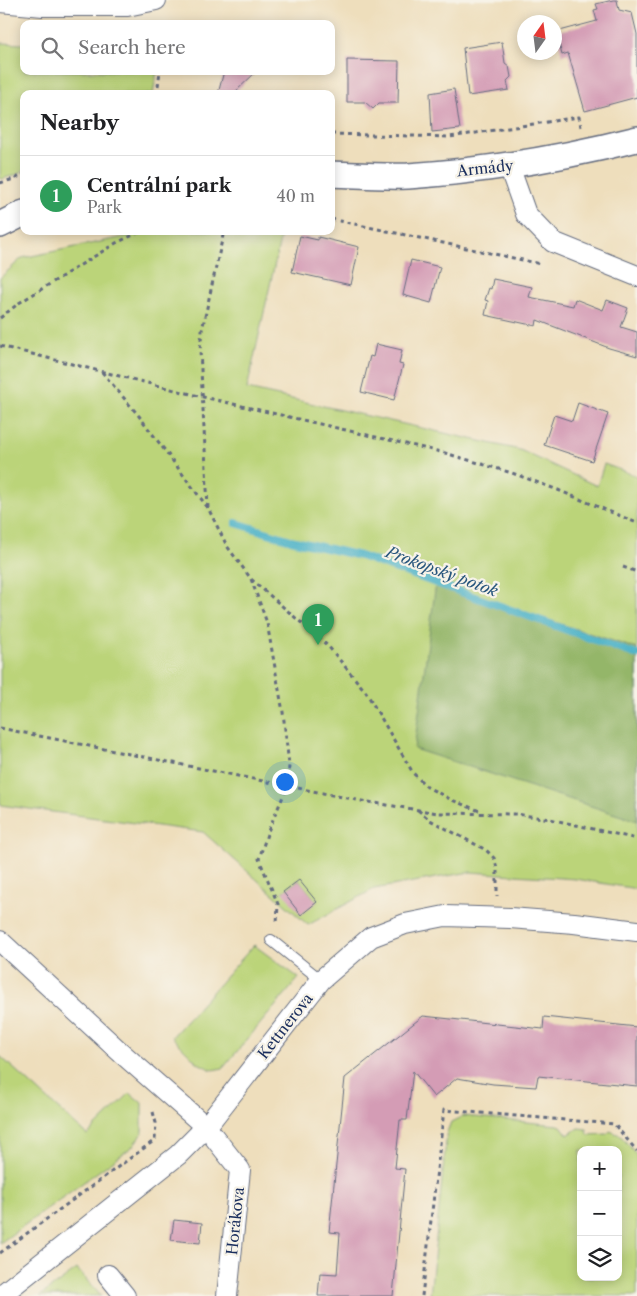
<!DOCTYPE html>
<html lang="en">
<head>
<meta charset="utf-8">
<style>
	body { margin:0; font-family:"Libre Caslon Text",serif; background:#f2f2f2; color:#202124 }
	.controls { position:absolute; right:15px; bottom:15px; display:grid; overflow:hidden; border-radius:10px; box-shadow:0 2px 12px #0003 }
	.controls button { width:45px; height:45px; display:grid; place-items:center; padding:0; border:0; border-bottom:1px solid #e0e0e0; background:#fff; color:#202124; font:25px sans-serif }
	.compass { position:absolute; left:517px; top:15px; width:45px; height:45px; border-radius:50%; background:#fff; box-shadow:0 2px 12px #0003; rotate:14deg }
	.you { position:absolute; left:284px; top:781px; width:18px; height:18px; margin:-12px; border:4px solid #fff; border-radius:50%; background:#1a73e8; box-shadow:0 0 0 8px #1a73e833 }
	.badge { display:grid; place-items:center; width:32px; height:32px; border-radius:50%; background:#111827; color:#fff; font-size:16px; font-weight:700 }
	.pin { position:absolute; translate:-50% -41px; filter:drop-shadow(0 1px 2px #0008) }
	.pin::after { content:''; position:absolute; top:26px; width:18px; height:15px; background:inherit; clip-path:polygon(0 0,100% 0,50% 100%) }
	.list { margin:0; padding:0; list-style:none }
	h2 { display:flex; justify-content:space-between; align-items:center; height:65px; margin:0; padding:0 20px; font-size:21px }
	h2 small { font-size:16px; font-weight:400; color:#757577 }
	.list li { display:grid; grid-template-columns:32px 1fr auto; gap:15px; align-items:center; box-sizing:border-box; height:80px; padding:0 20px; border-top:1px solid #e0e0e0 }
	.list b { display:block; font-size:19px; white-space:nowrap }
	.list p { margin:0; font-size:16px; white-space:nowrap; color:#757577 }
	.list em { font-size:16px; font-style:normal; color:#757577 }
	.icon { flex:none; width:28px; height:28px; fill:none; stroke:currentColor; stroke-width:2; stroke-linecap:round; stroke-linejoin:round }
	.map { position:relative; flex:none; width:637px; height:1296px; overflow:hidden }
	.search { position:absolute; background:#fff; box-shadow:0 2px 12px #0003; left:20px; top:20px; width:315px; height:55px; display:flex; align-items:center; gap:12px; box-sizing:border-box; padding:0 18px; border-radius:10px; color:#757577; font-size:19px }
	.panel { position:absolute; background:#fff; box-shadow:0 2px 12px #0003; left:20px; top:90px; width:315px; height:145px; border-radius:10px }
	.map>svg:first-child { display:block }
	.green { fill:#bbd479; stroke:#6b826c; fill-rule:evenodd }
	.forest { fill:#94b669; stroke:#587264 }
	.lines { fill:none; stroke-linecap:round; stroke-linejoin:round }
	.stream { stroke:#47b0c6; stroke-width:8 }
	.building { fill:#d49cb5 }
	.service-casing { stroke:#656c7f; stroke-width:12 }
	.minor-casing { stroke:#656c7f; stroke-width:22 }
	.tertiary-casing { stroke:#656c7f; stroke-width:28 }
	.path { stroke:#656c7f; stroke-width:3; stroke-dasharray:4 4; stroke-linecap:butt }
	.service { stroke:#fff; stroke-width:10 }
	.minor { stroke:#fff; stroke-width:20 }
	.tertiary { stroke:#fff; stroke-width:25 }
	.labels { text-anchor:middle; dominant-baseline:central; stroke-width:4.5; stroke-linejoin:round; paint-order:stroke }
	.street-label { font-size:15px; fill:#1b2f5e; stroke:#f7f3e8 }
	.water-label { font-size:16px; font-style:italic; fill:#28567d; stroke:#f7f3e8 }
</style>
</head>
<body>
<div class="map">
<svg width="637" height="1296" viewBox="0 0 637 1296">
	<rect width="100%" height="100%" fill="#f7f3e8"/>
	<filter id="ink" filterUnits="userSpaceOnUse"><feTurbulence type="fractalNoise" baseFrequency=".02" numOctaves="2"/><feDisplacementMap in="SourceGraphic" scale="10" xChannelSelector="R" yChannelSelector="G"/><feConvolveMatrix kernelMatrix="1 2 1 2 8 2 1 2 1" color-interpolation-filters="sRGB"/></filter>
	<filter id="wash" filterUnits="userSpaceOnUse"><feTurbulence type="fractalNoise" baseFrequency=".0096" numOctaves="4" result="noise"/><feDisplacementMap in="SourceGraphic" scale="20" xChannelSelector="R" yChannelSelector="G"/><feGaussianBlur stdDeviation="1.12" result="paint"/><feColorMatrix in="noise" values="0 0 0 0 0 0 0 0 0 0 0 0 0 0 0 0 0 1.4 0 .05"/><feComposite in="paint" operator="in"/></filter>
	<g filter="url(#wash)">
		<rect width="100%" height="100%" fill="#eedebc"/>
		<!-- green -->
		<path class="green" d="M0,43l24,1v27h133l-4,23h-129v76l-6,4 -16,5 -2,-1z
			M153,231h129l-35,158 273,61 77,36 7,-22 33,12v413l-61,-10 -106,-7 -96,17 -66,36 -105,-93 -203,-27v-527l22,-20zM299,880l18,22 -34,-10z
			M254,945l45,33 -76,90 -11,2 -14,-7 -26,-26z
			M0,1056l87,79 43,-42 12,10v30l-10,14 -132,96z
			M463,1116l95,9 3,1 7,9 10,-7 9,1 1,6 19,-1 3,-3 10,4 17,20v141h-207l17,-164 4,-10zM581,1150h37v127h-37z
			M77,1269l24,27h-61z"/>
		<!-- forest -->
		<path class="forest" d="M436,583l201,66v172l-223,-72z"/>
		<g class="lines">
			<!-- stream -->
			<path class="stream" d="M236,523l55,17 69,16 277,99"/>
		</g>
		<g id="blocks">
			<!-- building -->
			<path class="building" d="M613,0h4l2,10 13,3 5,21v63l-52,14 -17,-58 -6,2 -6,-23 41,-11 -3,-11 4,-1 -2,-5z
				M502,42l3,21 4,3 2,11 -4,4 2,9 -41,6 -5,-48z
				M347,60l52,1 -1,42h-19l-6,6 -8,-7h-18z
				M224,71h33l-24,23h-15z
				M454,89l6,40 -28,3 -2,-39z
				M300,236l18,4v-3l41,10 -8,38 -59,-13z
				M411,260l29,7 -9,36 -28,-8z
				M493,279l39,8 -3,10 44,9 2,-7 28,11 4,-10 21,8 -7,19 16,5v24l-28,-8 -72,-28 -1,6 -51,-11 3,-14 -3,-1 4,-12 2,1z
				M376,344l26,6 -3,14 4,1 -9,35 -33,-8 9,-36 3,1z
				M578,403l30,11 -16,47 -48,-16 10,-30 18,6z
				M299,880l18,22 -16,13 -18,-23z
				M423,1016l120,13 1,-12 93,10v59l-99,-10 -2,11 -43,-3 -36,-6 -23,19 -21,-26 -6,49h-7l-5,48 10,1 -12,127h-75l2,-23 17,1 3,-41 -11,-1 16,-154z
				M174,1220l28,3 -2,20 -29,-3z"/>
		</g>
	</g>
	<g filter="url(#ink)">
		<use href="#blocks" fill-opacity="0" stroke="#656c7f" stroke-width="1"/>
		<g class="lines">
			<!-- service casing -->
			<g class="service-casing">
				<path id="service" d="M271,940l50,40"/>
			</g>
			<!-- minor casing -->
			<g class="minor-casing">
				<path id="minor" d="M0,2l43,4h84l29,-6
					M509,166l17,48 27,28 84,34
					M0,941l118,109 88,77 34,43 -13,126
					M108,1275l17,21
					M0,1296l178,-141 28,-28 115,-147 50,-43 34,-13 40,-8 65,2 64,5 63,8"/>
			</g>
			<!-- tertiary casing -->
			<g class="tertiary-casing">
				<path id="tertiary" d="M331,174c25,1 51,3 77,2 77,-5 154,-18 229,-37
					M0,225l24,-12"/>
			</g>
			<!-- path -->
			<path class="path" d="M157,94l3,-23
				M331,134l119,3 129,-20 2,10
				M0,183l14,-4 10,-5
				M331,219l210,45
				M0,318l19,-15 97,-60 26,-12
				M0,346l203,51 242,56 67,20 46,17 79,33
				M102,372l37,44 69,92 19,38 24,33 77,67 38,46 47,81 14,14 25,13 30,12
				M208,508l-8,-158 2,-20 22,-99
				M623,567l14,5
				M251,579l16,44 16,89 6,53 -1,20 -20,46 -9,28 19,45 -1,20
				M0,728l362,73 76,12 78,1 34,5 87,20
				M418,810l12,10 56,30 8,8 3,10v28
				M153,1112l3,11 -1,17
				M0,1253l155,-113
				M422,1296l22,-186 170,14 23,27"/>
			<!-- service -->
			<use href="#service" class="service"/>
			<!-- minor -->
			<use href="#minor" class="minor"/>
			<!-- tertiary -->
			<use href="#tertiary" class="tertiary"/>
		</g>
	</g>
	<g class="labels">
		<!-- street labels -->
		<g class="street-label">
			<text transform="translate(485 168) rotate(-6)">Armády</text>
			<text transform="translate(285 1026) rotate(-52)">Kettnerova</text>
			<text transform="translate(235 1221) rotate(-84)">Horákova</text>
		</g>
		<!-- water labels -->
		<g class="water-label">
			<text transform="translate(442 571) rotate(20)">Prokopský potok</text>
		</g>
	</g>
</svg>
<div class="controls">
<button>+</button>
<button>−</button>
<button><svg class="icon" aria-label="layers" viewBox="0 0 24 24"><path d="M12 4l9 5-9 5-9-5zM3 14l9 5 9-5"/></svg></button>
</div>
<svg class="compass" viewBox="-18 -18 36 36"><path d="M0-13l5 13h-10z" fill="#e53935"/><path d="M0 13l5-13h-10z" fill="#757577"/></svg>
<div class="you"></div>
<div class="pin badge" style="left:318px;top:645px;background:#2e9e5b">1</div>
<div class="search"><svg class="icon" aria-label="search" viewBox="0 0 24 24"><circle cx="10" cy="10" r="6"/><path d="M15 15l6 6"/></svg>Search here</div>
<section class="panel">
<h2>Nearby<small></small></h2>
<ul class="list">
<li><span class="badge" style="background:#2e9e5b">1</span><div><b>Centrální park</b><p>Park</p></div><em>40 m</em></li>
</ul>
</section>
</div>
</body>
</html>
